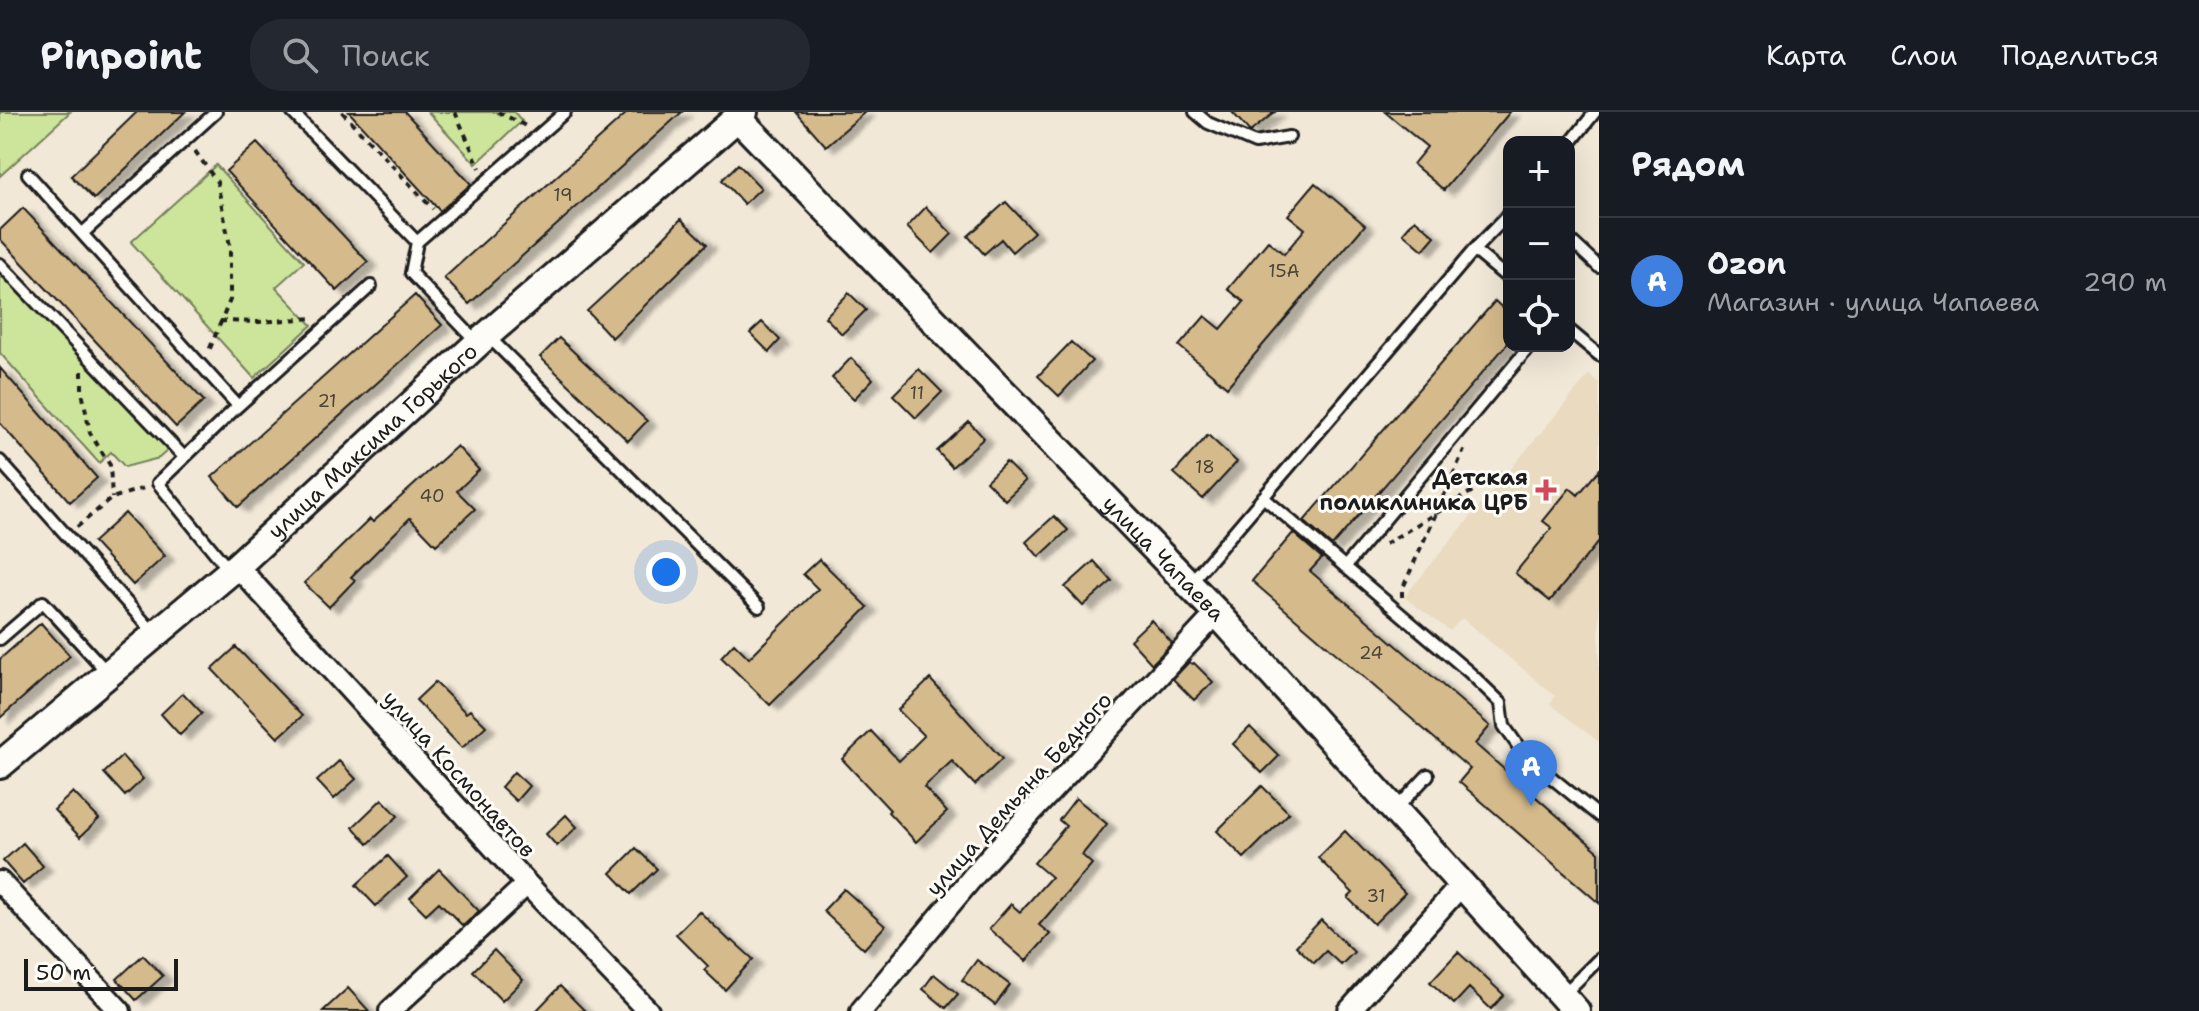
<!DOCTYPE html>
<html lang="ru">
<head>
<meta charset="utf-8">
<style>
	body { margin:0; font-family:"Shantell Sans",sans-serif; background:#242831; color:#f1f3f6 }
	.controls { position:absolute; right:24px; top:24px; display:grid; overflow:hidden; border-radius:16px; box-shadow:0 8px 32px #0002 }
	.controls button { width:72px; height:72px; display:grid; place-items:center; padding:0; border:0; border-bottom:2px solid #363941; background:#171b24; color:#f1f3f6; font:40px sans-serif }
	.scale { position:absolute; left:24px; bottom:20px; width:154px; box-sizing:border-box; padding-left:8px; border:4px solid #1c1c1c; border-top:0; font-size:22px; line-height:28px; white-space:nowrap; color:#1c1c1c; -webkit-text-stroke:6px #fdfcf7; paint-order:stroke }
	.you { position:absolute; left:666px; top:460px; width:28px; height:28px; margin:-20px; border:6px solid #fff; border-radius:50%; background:#1a73e8; box-shadow:0 0 0 12px #1a73e833 }
	.badge { display:grid; place-items:center; width:52px; height:52px; border-radius:50%; background:#d1495b; color:#fff; font-size:26px; font-weight:700 }
	.pin { position:absolute; translate:-50% -66px; filter:drop-shadow(0 2px 4px #0008) }
	.pin::after { content:''; position:absolute; top:42px; width:28px; height:24px; background:inherit; clip-path:polygon(0 0,100% 0,50% 100%) }
	.list { margin:0; padding:0; list-style:none }
	h2 { display:flex; justify-content:space-between; align-items:center; height:104px; margin:0; padding:0 32px; font-size:34px }
	h2 small { font-size:26px; font-weight:400; color:#9ea1a6 }
	.list li { display:grid; grid-template-columns:52px 1fr auto; gap:24px; align-items:center; box-sizing:border-box; height:128px; padding:0 32px; border-top:2px solid #363941 }
	.list b { display:block; font-size:30px; white-space:nowrap }
	.list p { margin:0; font-size:26px; white-space:nowrap; color:#9ea1a6 }
	.list em { font-size:26px; font-style:normal; color:#9ea1a6 }
	.icon { flex:none; width:44px; height:44px; fill:none; stroke:currentColor; stroke-width:2; stroke-linecap:round; stroke-linejoin:round }
	.map { position:relative; flex:none; width:1599px; height:899px; overflow:hidden }
	header { display:flex; align-items:center; gap:48px; box-sizing:border-box; height:112px; padding:0 40px; background:#171b24; border-bottom:2px solid #363941 }
	header strong { font-size:38px }
	nav { display:flex; gap:44px; margin-inline-start:auto; font-size:28px }
	.search { width:560px; height:72px; background:#242831; display:flex; align-items:center; gap:20px; box-sizing:border-box; padding:0 28px; border-radius:32px; color:#9ea1a6; font-size:30px }
	main { display:flex }
	aside { flex:1; background:#171b24 }
	.map>svg:first-child { display:block }
	.built { fill:#e9dac0 }
	.green { fill:#cde59b; stroke:#74805c; stroke-width:2 }
	.building { fill:#d5ba8b; stroke:#1c1c1c; stroke-width:2; filter:url(#shadow) }
	.lines { fill:none; stroke-linecap:round; stroke-linejoin:round }
	.service-casing { stroke:#1c1c1c; stroke-width:16 }
	.minor-casing { stroke:#1c1c1c; stroke-width:26 }
	.tertiary-casing { stroke:#1c1c1c; stroke-width:32 }
	.path { stroke:#1c1c1c; stroke-width:4; stroke-dasharray:6 6; stroke-linecap:butt }
	.service { stroke:#fdfcf7; stroke-width:10 }
	.minor { stroke:#fdfcf7; stroke-width:20 }
	.tertiary { stroke:#fdfcf7; stroke-width:26 }
	.poi-dot { fill:#d1495b; stroke:#fdfcf7; stroke-width:3 }
	.labels { text-anchor:middle; dominant-baseline:central; stroke-width:6; stroke-linejoin:round; paint-order:stroke }
	.number-label { font-size:18px; fill:#4a4438 }
	.street-label { font-size:22px; fill:#1c1c1c; stroke:#fdfcf7 }
	.poi-label { font-size:22px; font-weight:bold; fill:#1c1c1c; stroke:#fdfcf7; text-anchor:end }
</style>
</head>
<body>
<header>
<strong>Pinpoint</strong>
<div class="search"><svg class="icon" aria-label="search" viewBox="0 0 24 24"><circle cx="10" cy="10" r="6"/><path d="M15 15l6 6"/></svg>Поиск</div>
<nav><a>Карта</a><a>Слои</a><a>Поделиться</a></nav>
</header>
<main>
<div class="map">
<svg width="1599" height="899" viewBox="0 0 1599 899">
	<defs>
		<filter id="shadow"><feDropShadow dx="9" dy="5" stdDeviation="2" flood-color="#0004"/></filter>
	</defs>
	<rect width="100%" height="100%" fill="#f1e8d7"/>
	<filter id="ink" filterUnits="userSpaceOnUse"><feTurbulence type="fractalNoise" baseFrequency=".0125" numOctaves="2"/><feDisplacementMap in="SourceGraphic" scale="16" xChannelSelector="R" yChannelSelector="G"/><feConvolveMatrix kernelMatrix="1 2 1 2 8 2 1 2 1" color-interpolation-filters="sRGB"/></filter>
	<g filter="url(#ink)">
		<!-- built -->
		<path class="built" d="M1589,263l10,8v359l-49,-38 5,-8 -93,-78 -12,13 -46,-34z"/>
		<!-- green -->
		<path class="green" d="M0,0h70l-70,64z
			M428,0h86l8,9 -46,43z
			M216,53l88,97 -28,25 36,38 -58,53 -123,-136z
			M0,152l168,186 -9,8 -34,9 -14,-15 -12,11 -99,-110z"/>
		<!-- building -->
		<path class="building" d="M137,0h48l-91,87 -23,-23z
			M349,0h56l66,72 -31,27z
			M628,0h54l-213,192 -25,-26z
			M796,0h69l-39,34z
			M1232,0h43l-25,20z
			M1385,0h125l-66,78 -31,-26 14,-17z
			M257,31l111,119 -31,29 -111,-120z
			M738,52l23,24 -17,16 -22,-24z
			M1315,71l50,42 -138,162 -48,-41 26,-30 16,13 23,-27 -16,-13 40,-48 16,13 21,-25 -17,-14z
			M1006,90l28,30 -22,20 -11,-13 -17,15 -16,-18z
			M926,95l26,27 -19,19 -26,-26z
			M23,96l181,193 -28,26 -176,-188v-9z
			M681,107l26,25 -95,94 -25,-27 53,-49z
			M1415,107l20,17 -12,14 -20,-17z
			M849,181l17,17 -24,24 -17,-17z
			M415,183l27,30 -204,182 -26,-30z
			M1495,189l14,13v28l-177,204 -28,-25z
			M762,210l18,18 -11,12 -19,-19z
			M559,226l88,83 -19,20 -88,-84z
			M1071,230l21,19 -33,35 -21,-20z
			M851,246l22,21 -19,20 -22,-21z
			M0,256l97,110 -27,24 -70,-79z
			M919,257l23,23 -26,26 -23,-23z
			M969,310l15,16 -32,29 -15,-16z
			M1208,323l29,27 -34,37 -29,-26z
			M457,334l22,24 -22,21 18,18 -39,36 -26,-27 -59,59 4,3 -26,27 -25,-24 66,-64 3,3z
			M1006,350l19,19 -20,19 -19,-19z
			M1599,358v71l-49,60 -35,-28 37,-45 -9,-7 27,-33 8,7z
			M125,401l40,43 -32,29 -40,-43z
			M1054,404l14,14 -29,27 -13,-15z
			M1293,421l29,25 -12,13 180,155 -15,18 124,108v51l-140,-121 11,-13 -218,-188z
			M819,447l49,48 -98,98 -49,-48 13,-14 15,15 69,-69 -15,-15z
			M1094,449l18,20 -29,25 -18,-19z
			M1151,508l21,23 -20,21 -22,-24z
			M41,511l29,33 -70,62v-59z
			M236,535l66,69 -24,22 -66,-69z
			M1189,550l3,2 2,-1 19,19 -19,18 -21,-21z
			M930,567l72,80 -27,26 -23,-24 -28,26 23,25 -31,30 -28,-30 2,-2 -48,-51 29,-28 28,30 25,-25 -26,-26z
			M435,570l31,31 4,-3 16,16 -24,22 -46,-48z
			M183,581l19,20 -22,22 -19,-21z
			M1250,615l29,29 -17,17 -29,-29z
			M122,644l21,23 -18,17 -21,-23z
			M339,649l17,18 -22,20 -17,-18z
			M514,660l15,14 -13,15 -15,-14z
			M1262,674l27,27 -45,45 -27,-27z
			M73,680l26,27 -19,18 -26,-27z
			M1076,686l31,26 -25,31 10,9 -53,61 11,9 -24,27 -37,-32 22,-25 9,8 31,-35 -17,-14 32,-37 -7,-6z
			M382,687l16,17 -30,28 -15,-17z
			M566,703l11,12 -20,19 -11,-12z
			M1345,719l60,62 -31,31 -26,-26 5,-5 -35,-35z
			M23,731l20,23 -20,18 -20,-23z
			M636,736l21,21 -26,25 -20,-21z
			M388,744l19,21 -31,29 -20,-21z
			M439,757l40,42 -16,15 -24,-24 -13,12 -16,-16z
			M844,777l41,37 -21,23 -41,-38z
			M699,799l32,31 1,-2 21,19 -28,31 -21,-20 4,-4 -32,-32z
			M1321,808l33,32 -13,13 -15,-14 -12,12 -18,-17z
			M494,838l29,30 -21,21 -29,-30z
			M1458,840l46,43 -13,14 -22,-21 -15,16 -24,-22z
			M143,843l20,21 -27,24 -19,-21z
			M977,848l33,25 -15,20 -33,-25z
			M934,862l24,20 -12,14 -23,-19z
			M560,874l25,25h-49z
			M348,876l21,23h-46z"/>
		<g class="lines">
			<!-- service casing -->
			<g class="service-casing">
				<path id="service" d="M292,0l125,130 -6,31 66,69
					M1195,0l13,11 47,20 34,-6
					M1569,33l26,-33
					M28,62l210,232
					M83,121l133,-121
					M1569,127l30,28
					M417,130l148,-130
					M1474,138l35,-36
					M0,152l184,193
					M1569,218l30,25
					M488,224l271,271
					M0,349l154,172
					M1263,385l207,176 31,30 3,23 21,30 74,60
					M1345,455l185,-221
					M229,458l-71,-87 80,-77 133,-120
					M1191,470l283,-332 35,29
					M0,527l43,-37 64,70
					M1396,697l32,-34
					M1564,882l35,-35"/>
			</g>
			<!-- minor casing -->
			<g class="minor-casing">
				<path id="minor" d="M237,454l290,318 121,127
					M0,770l120,129
					M390,899l137,-127
					M861,899l126,-151 230,-247
					M1349,899l114,-128"/>
			</g>
			<!-- tertiary casing -->
			<g class="tertiary-casing">
				<g id="tertiary">
					<path id="s1" d="M737,5l480,496 359,398"/>
					<path id="s2" d="M0,653l237,-199 241,-223 266,-231"/>
				</g>
			</g>
			<!-- path -->
			<path class="path" d="M342,0l91,97
				M455,0l25,56
				M498,0l30,15
				M195,39l22,31 13,64v54l-22,53
				M220,209l39,1 55,-4
				M82,259v20l8,42 20,32 2,33
				M77,415l35,-29 32,-10
				M1385,432l119,-72
				M1402,485v-7l62,-140"/>
			<!-- service -->
			<use href="#service" class="service"/>
			<!-- minor -->
			<use href="#minor" class="minor"/>
			<!-- tertiary -->
			<use href="#tertiary" class="tertiary"/>
		</g>
	</g>
	<!-- markers -->
	<path class="poi-dot" d="M1542 366h8v8h8v8h-8v8h-8v-8h-8v-8h8z"/>
	<g class="labels">
		<!-- number labels -->
		<g class="number-label">
			<text x="563" y="83">19</text>
			<text x="1284" y="159">15А</text>
			<text x="917" y="281">11</text>
			<text x="327" y="289">21</text>
			<text x="1205" y="355">18</text>
			<text x="432" y="384">40</text>
			<text x="1371" y="541">24</text>
			<text x="1376" y="784">31</text>
		</g>
		<!-- street labels -->
		<g class="street-label">
			<text stroke="none"><textPath href="#s2" startOffset="494">улица Максима Горького</textPath></text>
			<text stroke="none"><textPath href="#s1" startOffset="614">улица Чапаева</textPath></text>
			<text transform="translate(459 662) rotate(48)">улица Космонавтов</text>
			<text transform="translate(1019 682) rotate(-48)">улица Демьяна Бедного</text>
		</g>
		<!-- poi labels -->
		<g class="poi-label">
			<text x="1528" y="365">Детская<tspan x="1528" dy="25">поликлиника ЦРБ</tspan></text>
		</g>
	</g>
</svg>
<div class="controls">
<button>+</button>
<button>−</button>
<button><svg class="icon" aria-label="locate" viewBox="0 0 24 24"><circle cx="12" cy="12" r="6"/><path d="M12 2v4M12 18v4M2 12h4M18 12h4"/></svg></button>
</div>
<div class="scale">50 m</div>
<div class="you"></div>
<div class="pin badge" style="left:1531px;top:694px;background:#3f7fe0">A</div>
</div>
<aside>
<h2>Рядом<small></small></h2>
<ul class="list">
<li><span class="badge" style="background:#3f7fe0">A</span><div><b>Ozon</b><p>Магазин · улица Чапаева</p></div><em>290 m</em></li>
</ul>
</aside>
</main>
</body>
</html>
